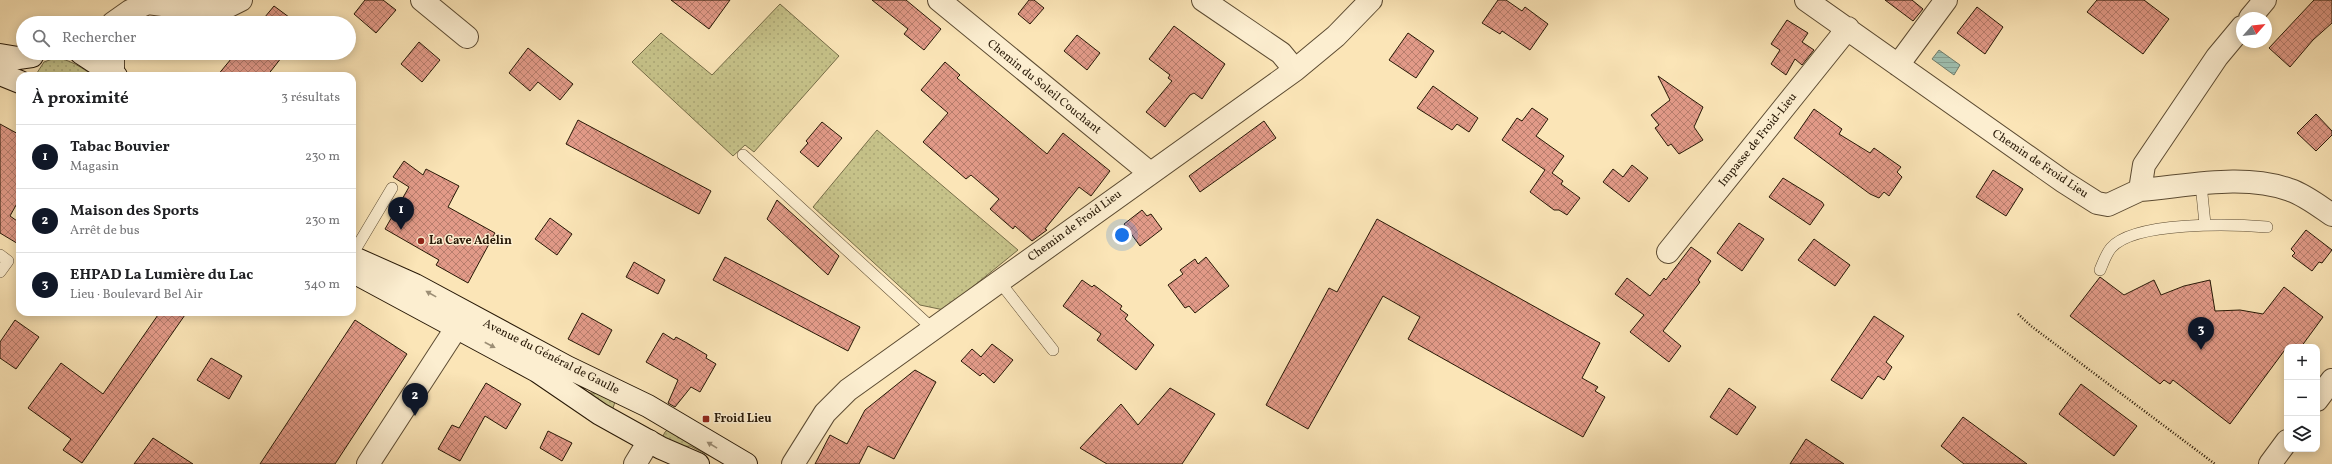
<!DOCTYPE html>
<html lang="fr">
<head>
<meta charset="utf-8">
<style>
	body { margin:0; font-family:Vollkorn,serif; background:#f6f6f6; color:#202124 }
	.controls { position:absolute; right:12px; bottom:12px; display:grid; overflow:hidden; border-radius:8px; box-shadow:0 2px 10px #0003 }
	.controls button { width:36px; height:36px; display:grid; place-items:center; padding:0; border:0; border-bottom:1px solid #e0e0e0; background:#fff; color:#202124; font:20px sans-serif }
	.compass { position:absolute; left:2236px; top:12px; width:36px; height:36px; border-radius:50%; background:#fff; box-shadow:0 2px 10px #0003; rotate:63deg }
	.you { position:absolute; left:1122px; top:235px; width:14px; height:14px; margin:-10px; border:3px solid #fff; border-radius:50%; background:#1a73e8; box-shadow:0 0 0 6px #1a73e833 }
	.badge { display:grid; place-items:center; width:26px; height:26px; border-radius:50%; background:#111827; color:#fff; font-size:13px; font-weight:700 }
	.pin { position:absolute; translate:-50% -33px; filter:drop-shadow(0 1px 2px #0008) }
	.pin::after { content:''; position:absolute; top:21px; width:14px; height:12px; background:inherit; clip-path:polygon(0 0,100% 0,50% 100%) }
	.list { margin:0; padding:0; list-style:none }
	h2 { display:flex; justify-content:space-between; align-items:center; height:52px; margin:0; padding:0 16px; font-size:17px }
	h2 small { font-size:13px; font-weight:400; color:#757577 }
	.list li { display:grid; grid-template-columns:26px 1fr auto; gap:12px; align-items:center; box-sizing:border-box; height:64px; padding:0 16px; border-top:1px solid #e0e0e0 }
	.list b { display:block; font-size:15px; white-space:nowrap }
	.list p { margin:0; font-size:13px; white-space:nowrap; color:#757577 }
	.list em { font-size:13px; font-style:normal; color:#757577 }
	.icon { flex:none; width:22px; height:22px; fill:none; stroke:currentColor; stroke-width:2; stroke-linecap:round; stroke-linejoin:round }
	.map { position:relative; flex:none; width:2332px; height:464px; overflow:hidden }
	.search { position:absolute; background:#fff; box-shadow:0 2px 10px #0003; left:16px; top:16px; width:340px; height:44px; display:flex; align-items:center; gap:10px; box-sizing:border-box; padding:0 14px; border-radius:22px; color:#757577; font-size:15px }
	.panel { position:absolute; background:#fff; box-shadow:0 2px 10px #0003; left:16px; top:72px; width:340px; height:244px; border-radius:12px }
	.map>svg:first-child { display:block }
	.grass { fill:url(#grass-dots); stroke:#766d48 }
	.water { fill:url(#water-rules); stroke:#6f7c6b }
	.building { fill:url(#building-cross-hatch); stroke:#271806 }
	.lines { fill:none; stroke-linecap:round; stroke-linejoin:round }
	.service-casing { stroke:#5c4b32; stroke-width:12 }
	.minor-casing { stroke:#5c4b32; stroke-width:24 }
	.secondary-casing { stroke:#271806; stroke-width:24 }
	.path { stroke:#271806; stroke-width:2.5; stroke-dasharray:1 2; stroke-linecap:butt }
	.service { stroke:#fceed0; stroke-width:11 }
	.minor { stroke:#fceed0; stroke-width:22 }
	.secondary { stroke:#fceed0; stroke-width:22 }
	.oneway { fill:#9c8e75 }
	.poi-dot { fill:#8f2418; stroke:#fceed0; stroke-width:1.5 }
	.labels { text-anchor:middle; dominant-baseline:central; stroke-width:3; stroke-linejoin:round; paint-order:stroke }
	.street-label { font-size:12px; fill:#271806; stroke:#fceed0 }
	.poi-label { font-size:12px; font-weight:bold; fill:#271806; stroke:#fceed0; text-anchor:start }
</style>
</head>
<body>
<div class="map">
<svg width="2332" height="464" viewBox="0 0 2332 464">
	<defs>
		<pattern id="grass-dots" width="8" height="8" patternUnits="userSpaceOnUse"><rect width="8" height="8" fill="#c6c289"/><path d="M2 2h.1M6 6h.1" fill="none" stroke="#aaa675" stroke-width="1.8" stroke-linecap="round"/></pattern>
		<pattern id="water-rules" width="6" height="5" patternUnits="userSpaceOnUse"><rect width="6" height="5" fill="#9fbfaf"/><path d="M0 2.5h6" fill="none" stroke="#89a395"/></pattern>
		<pattern id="building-cross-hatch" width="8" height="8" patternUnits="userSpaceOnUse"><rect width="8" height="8" fill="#e29a88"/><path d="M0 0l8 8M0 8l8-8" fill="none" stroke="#b77d6d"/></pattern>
	</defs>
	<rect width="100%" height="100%" fill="#fbe5b7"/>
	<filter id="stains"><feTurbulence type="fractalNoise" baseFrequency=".005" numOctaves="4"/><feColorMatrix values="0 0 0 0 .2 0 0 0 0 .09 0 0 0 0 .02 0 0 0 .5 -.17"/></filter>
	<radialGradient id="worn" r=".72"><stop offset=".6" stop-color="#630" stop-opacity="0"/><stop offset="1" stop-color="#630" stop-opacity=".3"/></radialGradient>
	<!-- grass -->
	<path class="grass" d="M780,4l59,52 -85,96 -9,-7 -12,11 -101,-94 29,-29 51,42z
		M55,58c15,1 27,10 39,18h-59l9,-14z
		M877,130l141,120 -74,60 -24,-5 -107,-98z
		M564,380l26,13h19l7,6 -3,9 -8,3z
		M670,428l56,36 -36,-18 -7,1 -21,-9 3,-6z"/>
	<!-- water -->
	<path class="water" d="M1939,50l21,15 -6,10 -22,-16z"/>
	<!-- building -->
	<path class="building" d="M365,0h18l13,10 -20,23 -22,-19z
		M671,0h59l-21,29z
		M872,0h34l35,29 -17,21 -20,-16 4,-5z
		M1029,0h5l10,8 -14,16 -12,-10z
		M1498,0h8l16,11 3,-4 23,17 -18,26 -28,-19 -2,3 -18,-11z
		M1885,0h27l11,9 -10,12z
		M2097,0h47l25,19 -26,35 -56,-42z
		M2314,0h18v23l-19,17 -23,27 -21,-19z
		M274,6l23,17h-37z
		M1977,7l26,20 -18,27 -28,-21z
		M1787,20l21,13 -6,9 12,8 -12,15 -7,-6 -9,16 -15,-11 9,-14 -9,-6z
		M1174,26l51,38 -23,35 -8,-6 -4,2 -25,32 -19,-15 26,-31 -4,-3 2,-3 -21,-16z
		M1408,33l26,18 -18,27 -27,-18z
		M1077,35l23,18 -13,17 -23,-19z
		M419,42l21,18 -18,22 -21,-18z
		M528,48l45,36 -13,16 -22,-18 -8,9 -21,-18z
		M236,53h49l-18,23h-50z
		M945,62l15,13 -3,3 90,76 16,-21 47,38 -19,25 -12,-9 -34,42 2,1 -15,11 -17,-15 -2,3 -23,-20 9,-10 -28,-24 -5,4 -43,-37 25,-29 -27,-23z
		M1658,76l45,31 -9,20 9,13 -24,14 -8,-10 -3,2 -13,-18 4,-3 -8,-10 19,-15z
		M1433,86l45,32 -9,14 -12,-8 -5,6 -35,-22z
		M1532,108l16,11 -12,17 28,20 -12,17 11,8 -2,3 19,14 -13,17 -8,-5h-5l-24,-18 15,-22 -43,-30 15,-22 5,3z
		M1814,109l28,20 -3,5 31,19 4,-5 27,19 -4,5 5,5 -13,19 -5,-4 -5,6 -9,-4 -76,-56z
		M2316,114l16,17v4l-16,16 -19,-18z
		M578,120l133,71 -12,23 -133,-70z
		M1264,121l12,17 -76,54 -11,-16z
		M822,122l20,16 -24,29 -18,-15 8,-9 -2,-2z
		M0,124l20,11v63l-10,18 10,7v22l-20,-12z
		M404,161l19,14 3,-6 33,17 -11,21 47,26 -27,50 -32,-18 3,-5 -54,-31 24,-42 -16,-10z
		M1632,165l16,13 -19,24 -26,-20 10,-13 10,8z
		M1993,170l30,19 -17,27 -30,-19z
		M1783,178l39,24 2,3 -14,20 -41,-28z
		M777,200l62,56 -11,19 -61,-56z
		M1142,210l5,6 4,-2 11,15 -22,17 -16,-22z
		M550,218l22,16 -15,21 -22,-16z
		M1377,219l223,124 -18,35 16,9 -3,4 10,6 -22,40 -175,-98 12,-22 -37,-21 -75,133 -42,-24 63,-117 8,4z
		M1739,223l25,16 -22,32 -25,-18z
		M2306,230l26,20 -10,13 -3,-1 -7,9 -20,-15 3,-3 -4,-4z
		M1814,239l36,26 -15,21 -37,-26z
		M1691,247l20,14 -13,19 2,2 -37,49 18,15 -12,16 -39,-30 14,-17 -29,-21 12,-16 23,18 14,-18 2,2z
		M725,257l135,70 -12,24 -135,-71z
		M1206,257l23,29 -34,27 -6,-7 -4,2 -17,-23 15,-11 -3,-4 15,-11 3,5z
		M634,262l31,18 -7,14 -32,-17z
		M2100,277l24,18 30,-15 7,15 23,-9 26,-6 5,31 25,-1 23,4 21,-27 39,30 -22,30h-14l-57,77 -57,-44 -3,4 -6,-4 -4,4 -90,-68z
		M1082,280l10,7 2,-2 28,21 -2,3 8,6 -3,4 29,26 -18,25 -39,-30 4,-6 -38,-28z
		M160,312h27l-105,151 -19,-13 8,-11 -43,-31 33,-45 42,31z
		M582,313l30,17 -13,25 -31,-16z
		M1874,316l30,20 -18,26 6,5 -8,13 -6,-4 -16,23 -31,-19z
		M15,320l24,17 -23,32 -16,-11v-16z
		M355,320l52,34 -72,110h-75z
		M663,333l11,7 2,-3 11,6 20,12 -1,3 10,6 -16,28 -9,-5 -16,20 -7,-4 10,-23 -32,-18z
		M992,344l21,16 -19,23 -11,-10 -3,3 -19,-15 11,-12 9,8z
		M211,358l31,18 -13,23 -32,-19z
		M915,370l21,12 -42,77 -26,-13 -9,18h-44l15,-29 17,9 18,-34z
		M486,383l35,21 -15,25 -21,-13 -25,45 -22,-12 14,-24 7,3z
		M2081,384l56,42 -23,30 -55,-42z
		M1170,388l45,26 -33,50h-75l-27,-16 41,-44 17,21z
		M1729,388l27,19 -19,28 -27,-18z
		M1963,417l64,47h-63l-23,-18z
		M548,431l24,12 -10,18 -22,-13z
		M153,438l40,26h-59z
		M1806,439l38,25h-54z"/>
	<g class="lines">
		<!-- service casing -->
		<g class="service-casing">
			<path id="service" d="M743,155l190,174
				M2201,184l4,40
				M0,255l8,6 -8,11
				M352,255l40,-67
				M2100,270c3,-7 6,-16 11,-22 23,-27 122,-24 156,-21
				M999,281l54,69"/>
		</g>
		<!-- minor casing -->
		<g class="minor-casing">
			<path id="minor" d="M422,0l45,37
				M939,0l211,173
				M1203,0l78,53 14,17
				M1806,0l258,182 33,21 11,2 32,-15 4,-25 73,-108 25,-30
				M2250,18l15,-18
				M113,23l17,-12 18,-8 52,7 29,-4 12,-6
				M1898,65l48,-65
				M113,74v-21
				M2140,190c48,-4 104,-17 150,0 15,5 29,16 42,25
				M1668,252l180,-224
				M2317,400l15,-20
				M368,464l98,-151
				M635,464l14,-23
				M793,464l32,-51 23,-23 447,-320 41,-34 35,-36
				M2270,464l17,-23"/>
		</g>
		<!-- secondary casing -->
		<g class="secondary-casing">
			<path id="secondary" d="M81,53l35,23
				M0,55l18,3 14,-2
				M0,74l20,8
				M352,257l63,28 152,82 81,39 98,58
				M359,275l178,96 63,43 61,34 37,16"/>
		</g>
		<!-- path -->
		<path class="path" d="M2018,314l13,12 184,138"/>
		<!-- service -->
		<use href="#service" class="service"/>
		<!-- minor -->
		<use href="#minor" class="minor"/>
		<!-- secondary -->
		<use href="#secondary" class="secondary"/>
	</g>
	<!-- one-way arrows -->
	<defs><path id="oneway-solid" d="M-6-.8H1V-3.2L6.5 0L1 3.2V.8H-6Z"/></defs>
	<g class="oneway">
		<use href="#oneway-solid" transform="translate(431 294) rotate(-151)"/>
		<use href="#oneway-solid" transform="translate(490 345) rotate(28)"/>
		<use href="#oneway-solid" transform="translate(712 445) rotate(-149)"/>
	</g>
	<!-- markers -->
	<g class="poi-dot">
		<circle cx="421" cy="241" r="4"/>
		<rect x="702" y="415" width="8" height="8" rx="2"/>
	</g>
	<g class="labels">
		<!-- street labels -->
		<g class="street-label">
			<text transform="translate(1044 87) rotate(39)">Chemin du Soleil Couchant</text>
			<text transform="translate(1758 140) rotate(-51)">Impasse de Froid-Lieu</text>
			<text transform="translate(2040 164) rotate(34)">Chemin de Froid Lieu</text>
			<text transform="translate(1075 226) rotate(-36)">Chemin de Froid Lieu</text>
			<text transform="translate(551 357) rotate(27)">Avenue du Général de Gaulle</text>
		</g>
		<!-- poi labels -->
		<g class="poi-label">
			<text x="429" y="241">La Cave Adelin</text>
			<text x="714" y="419">Froid Lieu</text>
		</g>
	</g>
	<rect width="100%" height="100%" filter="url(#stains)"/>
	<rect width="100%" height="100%" fill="url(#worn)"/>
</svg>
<div class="controls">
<button>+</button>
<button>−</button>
<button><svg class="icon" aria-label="layers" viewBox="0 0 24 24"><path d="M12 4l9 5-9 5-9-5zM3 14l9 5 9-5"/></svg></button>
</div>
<svg class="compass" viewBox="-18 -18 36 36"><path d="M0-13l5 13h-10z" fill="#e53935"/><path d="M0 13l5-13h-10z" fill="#757577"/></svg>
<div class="you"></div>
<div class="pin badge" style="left:401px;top:230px">1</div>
<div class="pin badge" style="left:415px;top:416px">2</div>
<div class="pin badge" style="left:2201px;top:350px">3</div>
<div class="search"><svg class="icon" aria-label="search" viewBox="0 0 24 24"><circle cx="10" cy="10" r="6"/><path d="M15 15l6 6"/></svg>Rechercher</div>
<section class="panel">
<h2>À proximité<small>3 résultats</small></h2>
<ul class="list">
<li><span class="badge">1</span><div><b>Tabac Bouvier</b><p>Magasin</p></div><em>230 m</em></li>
<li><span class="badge">2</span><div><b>Maison des Sports</b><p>Arrêt de bus</p></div><em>230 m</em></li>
<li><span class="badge">3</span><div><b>EHPAD La Lumière du Lac</b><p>Lieu · Boulevard Bel Air</p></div><em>340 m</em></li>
</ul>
</section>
</div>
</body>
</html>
